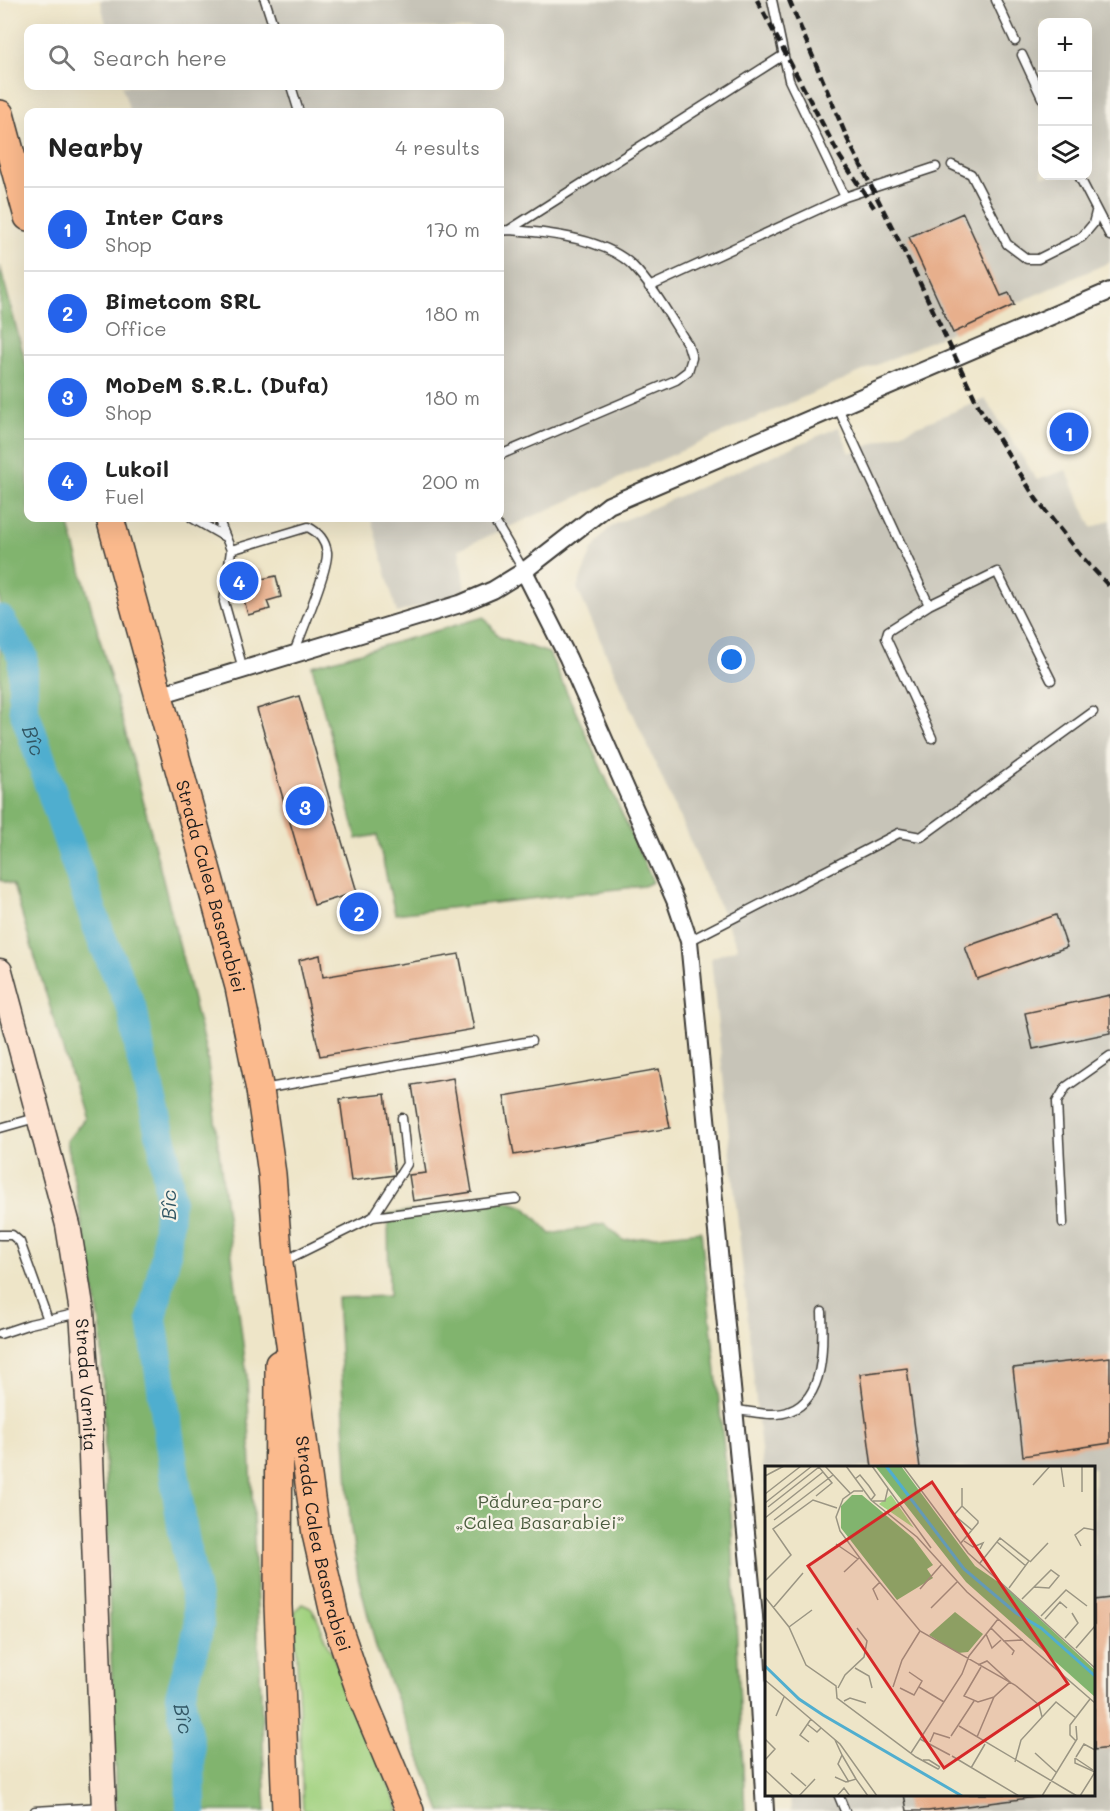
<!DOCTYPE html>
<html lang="en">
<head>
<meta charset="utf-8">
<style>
	body { margin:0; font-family:Mali,sans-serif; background:#f2f2f2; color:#222 }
	.controls { position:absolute; right:18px; top:18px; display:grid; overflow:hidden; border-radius:12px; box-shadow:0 6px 24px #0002 }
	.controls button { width:54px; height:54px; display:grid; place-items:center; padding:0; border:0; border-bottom:2px solid #e0e0e0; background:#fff; color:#222; font:30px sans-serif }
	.you { position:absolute; left:732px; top:660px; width:21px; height:21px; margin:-15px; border:4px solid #fff; border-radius:50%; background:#1a73e8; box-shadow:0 0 0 9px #1a73e833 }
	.badge { display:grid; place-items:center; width:39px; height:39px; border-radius:50%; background:#2563eb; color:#fff; font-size:20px; font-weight:700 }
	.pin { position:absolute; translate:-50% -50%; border:3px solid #fff; box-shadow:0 2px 6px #0006 }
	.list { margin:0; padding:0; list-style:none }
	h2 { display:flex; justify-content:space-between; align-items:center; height:78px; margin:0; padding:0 24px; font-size:26px }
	h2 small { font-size:20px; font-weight:400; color:#767676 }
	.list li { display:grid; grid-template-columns:39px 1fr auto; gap:18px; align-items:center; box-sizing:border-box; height:84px; padding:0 24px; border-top:2px solid #e0e0e0 }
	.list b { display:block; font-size:22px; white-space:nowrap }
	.list p { margin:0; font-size:20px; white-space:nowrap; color:#767676 }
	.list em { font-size:20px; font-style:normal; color:#767676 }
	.icon { flex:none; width:33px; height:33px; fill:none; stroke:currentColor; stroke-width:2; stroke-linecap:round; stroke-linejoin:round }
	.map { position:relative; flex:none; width:1110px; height:1811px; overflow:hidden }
	.search { position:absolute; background:#fff; box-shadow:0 6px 24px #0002; left:24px; top:24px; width:480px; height:66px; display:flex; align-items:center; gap:15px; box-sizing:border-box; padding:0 21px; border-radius:12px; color:#767676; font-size:22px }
	.panel { position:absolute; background:#fff; box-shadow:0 6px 24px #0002; left:24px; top:108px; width:480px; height:414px; border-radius:12px }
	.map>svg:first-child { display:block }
	.industrial { fill:#c7c4b8; fill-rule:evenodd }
	.green { fill:#a2d280; stroke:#5f774e; stroke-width:1.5 }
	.forest { fill:#81b46e; stroke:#4e6845; stroke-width:1.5 }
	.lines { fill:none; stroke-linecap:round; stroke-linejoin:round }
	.river { stroke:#50aecf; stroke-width:30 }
	.building { fill:#e7af8c }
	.lane-casing { stroke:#3c3a36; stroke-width:11 }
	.street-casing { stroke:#3c3a36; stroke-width:20 }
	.secondary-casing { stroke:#3c3a36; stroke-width:27 }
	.primary-casing { stroke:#3c3a36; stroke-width:30 }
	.lane { stroke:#fff; stroke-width:8 }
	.street { stroke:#fff; stroke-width:16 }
	.secondary { stroke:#fde3d1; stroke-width:24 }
	.primary { stroke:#fbba8d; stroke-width:27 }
	.rail { stroke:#1c1c1c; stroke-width:4.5; stroke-dasharray:9 4.5; stroke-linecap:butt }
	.labels { text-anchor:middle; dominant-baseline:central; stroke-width:4.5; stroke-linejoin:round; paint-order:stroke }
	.street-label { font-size:18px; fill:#1c1c1c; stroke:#f7f3e8 }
	.park-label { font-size:18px; fill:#4b5c3f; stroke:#f7f3e8 }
	.water-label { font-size:20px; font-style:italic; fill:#315664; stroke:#f7f3e8 }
	.inset-river { fill:none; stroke:#50aecf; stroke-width:3 }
	.inset-road { fill:none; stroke:#9a9583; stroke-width:1.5 }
	.view { fill:#d62828; fill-opacity:0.15; stroke:#d62828; stroke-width:3 }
	.inset-edge { fill:none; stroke:#1c1c1c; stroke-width:3 }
</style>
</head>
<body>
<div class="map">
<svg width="1110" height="1811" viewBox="0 0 1110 1811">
	<rect width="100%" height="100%" fill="#f7f3e8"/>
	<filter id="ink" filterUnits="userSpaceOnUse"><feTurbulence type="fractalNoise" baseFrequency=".0167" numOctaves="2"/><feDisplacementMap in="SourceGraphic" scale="12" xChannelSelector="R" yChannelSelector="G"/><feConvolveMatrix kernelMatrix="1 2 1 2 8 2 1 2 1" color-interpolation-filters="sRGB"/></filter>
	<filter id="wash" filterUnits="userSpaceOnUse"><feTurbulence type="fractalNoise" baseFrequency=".008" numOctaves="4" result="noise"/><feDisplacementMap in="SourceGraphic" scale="24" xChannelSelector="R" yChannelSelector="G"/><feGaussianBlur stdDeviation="1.35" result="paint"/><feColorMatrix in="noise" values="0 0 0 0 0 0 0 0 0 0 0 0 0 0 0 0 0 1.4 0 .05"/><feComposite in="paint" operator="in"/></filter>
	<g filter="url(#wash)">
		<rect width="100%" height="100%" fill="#eee5c8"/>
		<!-- industrial -->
		<path class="industrial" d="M100,0h1010v262l-651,287 6,43 -68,21 -26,-95h129v-406h-370l-8,-26h378v-58h-393zM1042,22h46v154h-46z
			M985,399l52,81 29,-10 26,58 18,-8v1291h-319l-1,-16 304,-1v-326h-328v32l-55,-542 27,-10 -161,-360 15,-38 15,-20 10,-7 222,-96 11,26z"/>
		<!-- green -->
		<path class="green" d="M302,1604l9,4 5,8 84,195h-97l-8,-200z"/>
		<!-- forest -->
		<path class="forest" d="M0,266l28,106v146h39l68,250 72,288 40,320 19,435h-150l-15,-482 -34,-188 17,-22 -71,-234 -13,-5z
			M484,617l15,20 50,16 104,229 -9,4 -249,28 -18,-79 -20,4 -45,-173z
			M506,1201l19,6 26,27 54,-10 18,16 78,-9 30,284 14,296h-304l-64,-161 -19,-73 -8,-56 -13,-223 52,-2 -1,-82z"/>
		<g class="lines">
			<!-- river -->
			<path class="river" id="s1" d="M0,620l23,36v51l78,230 32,74 8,46 22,88 7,52 -4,57 -14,65 30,207 16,83 1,17 -5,21 -14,49 10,54 1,61"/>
		</g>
		<g id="blocks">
			<!-- building -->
			<path class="building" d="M963,213l38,83 8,-3 5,12 -61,28 -44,-96z
				M260,570l2,9 14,-3 5,21 -14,4 3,8 -22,6 -10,-39z
				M299,696l58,196 -43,13 -57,-196z
				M1056,915l11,32 -90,32 -12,-32z
				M459,954l15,75 -154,27 -21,-96 21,-5 3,22z
				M1110,995v38l-77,16 -8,-36z
				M659,1069l11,59 -156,27 -10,-59z
				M453,1078l19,114 -59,9 -4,-26 17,-2 -14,-88z
				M385,1094l10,81 -44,6 -11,-82z
				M1110,1357v86l-87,13 -10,-88z
				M907,1368l13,100h-48l-12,-94z
				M1110,1598v150l-16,2v-150z
				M904,1794h140l1,2 -117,15h-21z"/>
		</g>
	</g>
	<g filter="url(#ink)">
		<use href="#blocks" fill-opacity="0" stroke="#3c3a36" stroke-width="1.5"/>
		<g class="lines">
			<!-- lane casing -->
			<g class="lane-casing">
				<path id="lane" d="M265,0l9,28
					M772,0l17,80 56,117
					M996,0l19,41
					M1022,55l20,43
					M291,86l8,26
					M952,165l19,9 36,70 20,15h11l44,-22 11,-13 3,-12
					M1079,176l31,60
					M500,231l9,-1 273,-174
					M649,287l196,-90 91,-30
					M838,408l91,197
					M500,455l176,-75 12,-9 4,-13 -4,-13c-17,-26 -34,-58 -56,-80 -28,-27 -86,-33 -123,-35
					M192,518l33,19
					M218,518l13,32 -7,52 19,67
					M493,518l31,53
					M231,550l77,-23c10,5 17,13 19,25 2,16 -26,81 -33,101
					M932,738l-46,-100 2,-7 41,-26 68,-33 54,108
					M689,941l210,-108 22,4 172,-125
					M263,1089l268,-48
					M0,1128l39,-11
					M373,1217l34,-53 -5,-46
					M1063,1223l-6,-121 9,-15 44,-31
					M0,1235h12l8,7 28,78
					M282,1262l91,-45 143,-18
					M0,1334l30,-10 49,-11
					M735,1410c17,1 39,8 55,1 36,-13 33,-69 32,-99
					M838,1794l7,17
					M35,1811l68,-4"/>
			</g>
			<!-- street casing -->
			<g class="street-casing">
				<path id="street" d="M524,571l44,87 107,242 14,41 65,675 11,195
					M159,695l301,-91 33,-14 31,-19 85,-66 501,-214"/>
			</g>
			<!-- secondary casing -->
			<g class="secondary-casing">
				<g id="secondary">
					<path id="s2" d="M0,971l68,254 14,87 8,117 14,382"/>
				</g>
			</g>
			<!-- primary casing -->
			<g class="primary-casing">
				<g id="primary">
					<path d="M0,114l28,103"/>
					<path id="s3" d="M110,518l129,469 21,103 12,84 7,90 37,270 19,84 27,79 48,114"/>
					<path d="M279,1364l-1,241 8,206"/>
				</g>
			</g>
			<!-- lane -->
			<use href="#lane" class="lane"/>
			<!-- street -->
			<use href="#street" class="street"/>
			<!-- secondary -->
			<use href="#secondary" class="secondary"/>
			<!-- primary -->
			<use href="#primary" class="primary"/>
			<!-- rail -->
			<path class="rail" d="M757,0l83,157 35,52
				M789,0l58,138 72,143 60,126 57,92 45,57 29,31"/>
		</g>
	</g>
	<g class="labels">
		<!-- street labels -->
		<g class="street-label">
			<text stroke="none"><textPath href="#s3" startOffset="382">Strada Calea Basarabiei</textPath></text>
			<text stroke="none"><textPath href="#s2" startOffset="424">Strada Varnița</textPath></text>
			<text stroke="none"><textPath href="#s3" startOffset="1050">Strada Calea Basarabiei</textPath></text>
		</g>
		<!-- park labels -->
		<g class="park-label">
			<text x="540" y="1501">Pădurea-parc<tspan x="540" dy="21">„Calea Basarabiei”</tspan></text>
		</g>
		<!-- water labels -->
		<g class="water-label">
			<text stroke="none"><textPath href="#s1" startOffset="129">Bîc</textPath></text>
			<text transform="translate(168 1205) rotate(-90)">Bîc</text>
			<text stroke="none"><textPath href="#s1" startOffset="1137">Bîc</textPath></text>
		</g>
	</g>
	<!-- overview -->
	<g transform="translate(765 1466)">
		<rect width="330" height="330" fill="#eee5c8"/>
		<path d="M126,29l23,33 -35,-24z" fill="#a2d280"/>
		<path d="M110,0h26l74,100 29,20 91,84v27l-129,-115zM87,29h10l51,43 20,27 -6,4 6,9 -36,22 -56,-72v-22zM190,146l28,22 -15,18 -10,1 -29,-18z" fill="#81b46e"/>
		<path class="inset-river" d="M121,0l78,103 52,44 25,15 54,48M0,200l34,33 24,16 139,81"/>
		<path class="inset-road" d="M60,0l25,27M81,0l25,34 46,37 50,55 128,111M107,0l59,82M138,0l65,87 127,115M296,0l3,21M317,0v26M0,10l19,-10M90,13l5,-4 9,11 6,9 -4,5M268,19l17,-19M98,25h-9l-11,8 -7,18 4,14 22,30 58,70 95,54 24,20 3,12M0,28l36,-28M108,35h12l3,-13M0,37l47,-37M197,40v-18M3,41l51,-40 13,16 -16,13M0,52l58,-46M9,54l59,-45M199,75l9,6 10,-4 -3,6M232,76l29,24M71,78l22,15M195,78l18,-21v-2l-16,-15 -8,9 18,15M316,80l-6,-11 9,-7 11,2M265,96l18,-19M215,97l20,-25 29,23 -20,27M79,106l15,-14M1,114l25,-25 -18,-26 40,-29 24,8M155,123l22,-25M0,131l24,30 17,38 30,21 1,12 79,59 22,12 2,-2M257,133l29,-29 8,6 -10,12 -15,-1M113,134l-5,-11 7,-7M8,142l30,-35M166,142l26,-26M276,150l25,-26 21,16M280,153l15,-17 7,6M24,161l23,-17M226,162l23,23 -2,4M221,168l6,14 9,-8M300,172l13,-15 -6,-10M238,175l20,-1M311,182l19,-22M216,201l-17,29 14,6 16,-5M90,202l14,8 3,12M0,214l75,64 37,52M128,221l9,-27 18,-29M154,221l25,15M73,222l7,-13 19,-18 3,-16 -10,-13M135,222l14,7 8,-14 -13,-9M79,235l6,-3 16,5M11,250l8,-19M42,258l10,8 4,-4M194,260l118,70M186,270l23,-35M212,271l17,-40 16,-15 -23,-21 -9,4M0,273l10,10 -10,11M155,273l30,16M70,274l7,15 -4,9 11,18M311,275l-6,-6v-10l20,-26M44,276l-9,-7 11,-16M165,276l4,-9 16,5M146,287l51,-79 7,-18 29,-37M270,287l22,20M77,289l14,24M187,290l67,40M311,291l8,-13 11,6M310,292v5l20,9 -15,24M310,292l18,12M158,294h6l11,7M250,296l6,-22 35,-38 20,16M206,302l14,-24M0,304l28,26M26,307l15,13M70,311l11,5 10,-3 12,17M34,330l16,-17M72,330l7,-8 6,8M277,330l35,-57 -1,-13"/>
		<path class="view" d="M167,16l136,202 -124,84 -136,-202z"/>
		<rect width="330" height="330" class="inset-edge"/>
	</g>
</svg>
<div class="controls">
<button>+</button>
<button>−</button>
<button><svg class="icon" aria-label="layers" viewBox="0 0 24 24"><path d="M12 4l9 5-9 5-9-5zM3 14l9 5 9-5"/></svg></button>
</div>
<div class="you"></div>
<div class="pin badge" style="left:1069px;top:432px">1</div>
<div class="pin badge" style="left:359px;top:912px">2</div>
<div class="pin badge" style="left:305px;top:806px">3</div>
<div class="pin badge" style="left:239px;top:581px">4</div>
<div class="search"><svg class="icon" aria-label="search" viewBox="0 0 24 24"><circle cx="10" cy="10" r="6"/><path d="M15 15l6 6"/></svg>Search here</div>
<section class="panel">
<h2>Nearby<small>4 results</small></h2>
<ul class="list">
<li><span class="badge">1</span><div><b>Inter Cars</b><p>Shop</p></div><em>170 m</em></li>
<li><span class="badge">2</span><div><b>Bimetcom SRL</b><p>Office</p></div><em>180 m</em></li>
<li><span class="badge">3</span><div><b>MoDeM S.R.L. (Dufa)</b><p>Shop</p></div><em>180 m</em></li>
<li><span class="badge">4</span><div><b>Lukoil</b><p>Fuel</p></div><em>200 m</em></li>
</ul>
</section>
</div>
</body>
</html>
